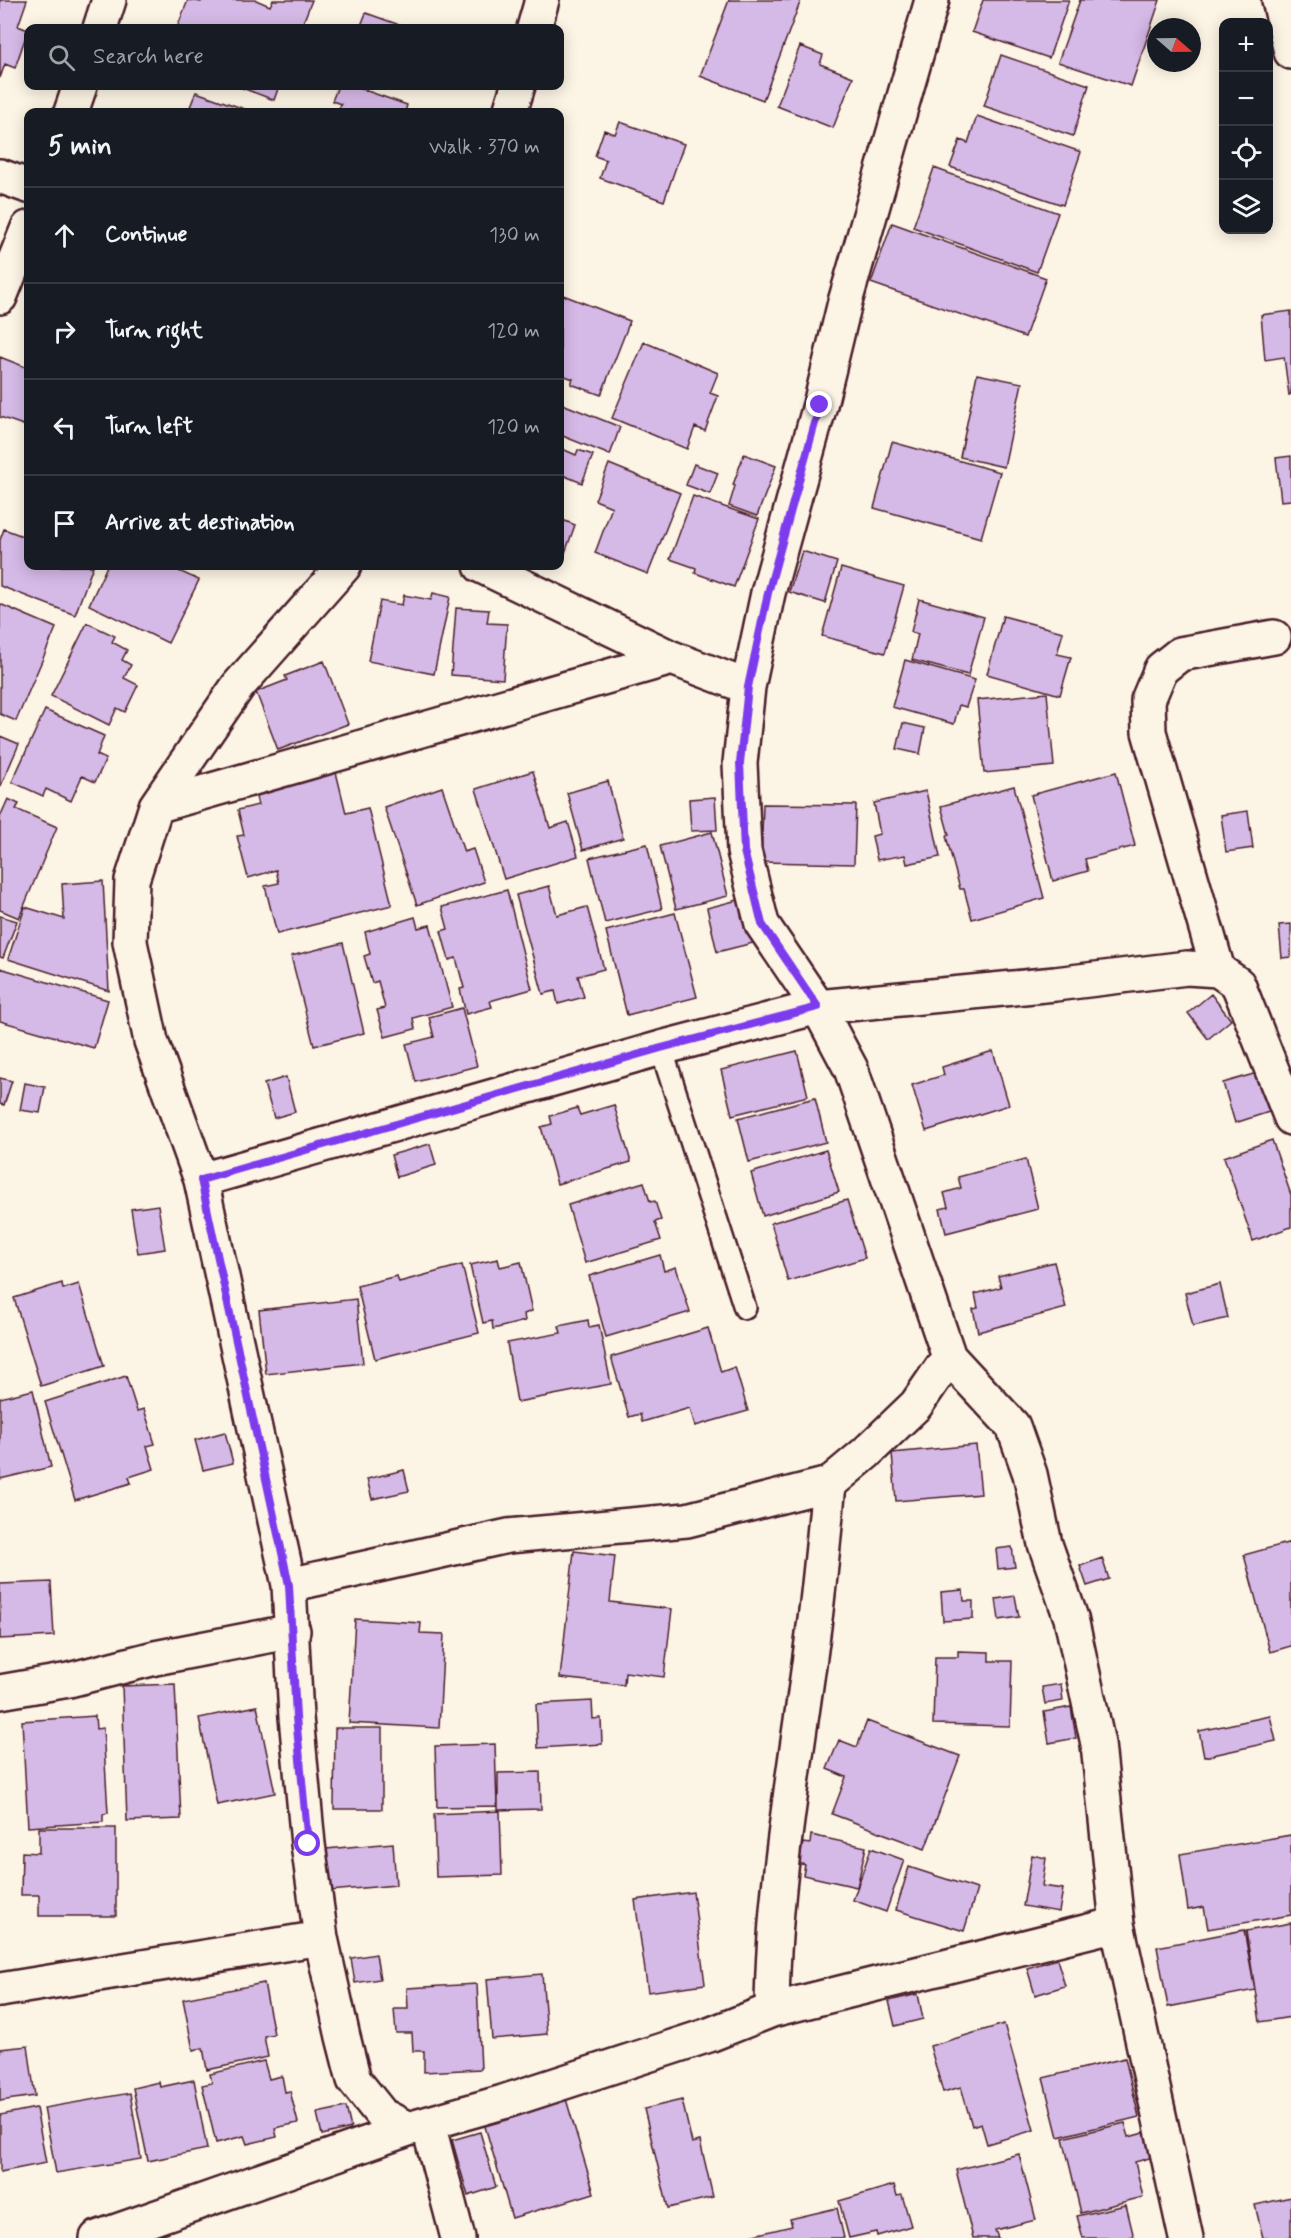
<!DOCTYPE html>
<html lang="en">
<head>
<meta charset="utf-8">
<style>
	body { margin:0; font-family:Mynerve,sans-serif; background:#20242c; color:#f1f3f6 }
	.controls { position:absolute; right:18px; top:18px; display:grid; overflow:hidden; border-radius:12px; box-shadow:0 3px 15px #0003 }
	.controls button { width:54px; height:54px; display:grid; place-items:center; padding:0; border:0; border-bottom:2px solid #363941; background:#171b24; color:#f1f3f6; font:30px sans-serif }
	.compass { position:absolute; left:1147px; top:18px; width:54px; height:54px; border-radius:50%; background:#171b24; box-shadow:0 3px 15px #0003; rotate:110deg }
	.stop { position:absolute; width:18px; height:18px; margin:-14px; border:4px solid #7c3aed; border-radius:50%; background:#fff }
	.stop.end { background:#7c3aed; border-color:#fff; box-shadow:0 2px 6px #0008 }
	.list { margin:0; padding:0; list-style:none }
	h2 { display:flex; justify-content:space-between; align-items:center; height:78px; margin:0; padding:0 24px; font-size:26px }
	h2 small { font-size:20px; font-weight:400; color:#9ea1a6 }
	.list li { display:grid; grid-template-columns:39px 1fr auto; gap:18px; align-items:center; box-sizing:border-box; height:96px; padding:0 24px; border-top:2px solid #363941 }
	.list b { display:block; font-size:22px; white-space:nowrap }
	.list em { font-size:20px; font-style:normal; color:#9ea1a6 }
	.icon { flex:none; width:33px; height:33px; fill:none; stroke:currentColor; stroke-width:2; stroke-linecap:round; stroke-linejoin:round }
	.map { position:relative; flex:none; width:1291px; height:2238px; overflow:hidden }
	.search { position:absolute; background:#171b24; box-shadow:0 3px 15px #0003; left:24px; top:24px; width:540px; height:66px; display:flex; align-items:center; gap:15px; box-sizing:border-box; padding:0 21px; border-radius:12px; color:#9ea1a6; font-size:22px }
	.panel { position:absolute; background:#171b24; box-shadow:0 3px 15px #0003; left:24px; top:108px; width:540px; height:462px; border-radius:12px }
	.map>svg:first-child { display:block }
	.building { fill:#d5b9e7; stroke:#4a1f2b; stroke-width:1.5 }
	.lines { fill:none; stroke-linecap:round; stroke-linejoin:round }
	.service-casing { stroke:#4a1f2b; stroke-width:26 }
	.minor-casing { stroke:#4a1f2b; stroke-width:38 }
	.tertiary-casing { stroke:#4a1f2b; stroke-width:38 }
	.service { stroke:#fcf5e5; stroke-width:21 }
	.minor { stroke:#fcf5e5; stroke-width:33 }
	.tertiary { stroke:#fcf5e5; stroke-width:33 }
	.route { stroke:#7c3aed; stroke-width:8 }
</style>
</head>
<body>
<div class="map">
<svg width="1291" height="2238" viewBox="0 0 1291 2238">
	<rect width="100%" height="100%" fill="#fcf5e5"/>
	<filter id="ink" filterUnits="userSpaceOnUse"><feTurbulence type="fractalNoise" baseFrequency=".0167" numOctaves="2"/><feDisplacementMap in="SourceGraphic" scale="12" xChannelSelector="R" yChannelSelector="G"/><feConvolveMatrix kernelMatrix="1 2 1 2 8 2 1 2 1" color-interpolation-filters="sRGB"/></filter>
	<g filter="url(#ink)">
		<!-- building -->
		<path class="building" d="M0,0h27l-9,26 10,4 -13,38 -10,-4 -5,14z
			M188,0l13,2 1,-2h54l14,6 3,-6h39l-11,28h-124z
			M729,0h72l-38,100 -63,-24z
			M983,0h86l-20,58 -77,-26z
			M1080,0h80l-29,86 -73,-24z
			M366,13l42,15h-48z
			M800,46l23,9 -3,9 33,13 -20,51 -56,-22z
			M1001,55l88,30 -16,51 -89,-30z
			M237,86h42l-5,14z
			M338,86h15l54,19 -2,7h-67l3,-8 -9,-3z
			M196,92l57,20h-65z
			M977,116l104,36 -18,53 -113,-38 10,-27 8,3z
			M620,122l64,22 -20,57 -64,-23 6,-18 -11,-4 9,-26 11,4z
			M934,168l124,45 -21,59 -124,-45z
			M892,223l154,55 -21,59 -154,-54z
			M563,295l67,26 -29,74 -30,-11 2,-5 -13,-5v-70z
			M1291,311v83l-2,1 -5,-38 -19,3 -4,-45z
			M644,342l74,31 -8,20 8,3 -13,35 -10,-4 -8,22 -75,-31z
			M0,357l28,11v52l-2,6 -26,-9z
			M977,374l45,9 -18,84 -44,-10z
			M560,403l60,24 -10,28 -50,-20z
			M892,442l108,30 -19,66 -107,-30z
			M560,448l16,7 2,-5 15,5 -11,28 -22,-9z
			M744,454l32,12 -19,50 -28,-10 6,-20 -2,-1z
			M1291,456v44l-10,1 -5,-43z
			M609,464l71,29 -32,81 -53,-21 17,-46 -17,-7z
			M694,464l24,9 -8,21 -24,-9z
			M693,496l66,23 -25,68 -39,-14 1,-5 -26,-9z
			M560,519l15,6 -15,42 -3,-1h3z
			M4,529l24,9v28h65l-18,49 -75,-29v-46z
			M802,551l35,11 -12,41 -36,-11z
			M107,566h61l31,14 -31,63 -79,-38z
			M841,568l63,18 -19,67 -63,-17z
			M433,593l17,4 -16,77 -66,-13 12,-60 22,4 2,-10 27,5z
			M919,599l65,18 -16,58 -56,-15 6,-26 -7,-2z
			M0,604l56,24 -40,93 -16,-7z
			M456,608l33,2 -2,13 20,1 -4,55 -52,-4z
			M1003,616l60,16 -6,22 14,3 -11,38 -73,-21z
			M87,623l28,13 -3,6 15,8 -5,10 9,5 -7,13 14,7 -13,27 -8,-4 -8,17 -58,-29z
			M905,660l70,20 -9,27 -7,-2 -5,19 -62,-17z
			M324,661l24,63 -70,26 -22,-58 31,-12 -2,-4z
			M1047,693l7,73 -70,7 -7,-73z
			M45,710l59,26 -7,19 9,4 -11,23 -13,-6 -11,25 -25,-12 -3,7 -31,-14z
			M903,723l22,5 -5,26 -23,-5z
			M0,736l19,8 -19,44z
			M533,771l17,57 18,-6 10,34 -74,23 -28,-90z
			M336,772l10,41 22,-5 24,97 -115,29 -12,-48 14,-3 -3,-13 -28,8 -11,-42 7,-1 -6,-25 20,-5 -3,-12z
			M1116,772l19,74 -50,13 3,12 -35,10 -22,-86z
			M608,781l15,57 -40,12 -16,-57z
			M1014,786l30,112 -72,21 -8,-30h-4l-14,-53 3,-1 -8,-29z
			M442,787l22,65 9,-3 11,33 -67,23 -33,-98z
			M926,791l14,66 -33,7 -2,-9 -28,5 -5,-24 8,-2 -6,-31z
			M715,797l2,33 -26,1 -2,-32z
			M8,799l11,5 -3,5 41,18 -38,91 -19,-8v-93z
			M763,804l93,1 -2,59 -93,-2z
			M1248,811l5,37 -27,4 -5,-37z
			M712,832l16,64 -52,13 -16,-63z
			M647,844l15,65 -57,14 -16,-65z
			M103,881l6,110 -101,-32 17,-52 39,12 -2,-35z
			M549,886l8,29 30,-8 17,62 -26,7 6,21 -26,7 -3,-13 -12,3 -27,-99z
			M507,890l25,99 -42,12 2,6 -26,7 -6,-25 4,-1 -8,-30 -7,2 -8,-29 7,-2 -6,-22z
			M742,899l11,44 -36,9 -10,-44z
			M675,913l22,84 -70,18 -21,-84z
			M0,916l17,5 -14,37 -3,-1z
			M415,917l3,11 12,-3 22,82 -39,11 2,11 -30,8 -8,-27 8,-2 -7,-27 -6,2 -8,-27 6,-2 -5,-22z
			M1291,924v33l-9,1 -3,-33z
			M343,943l21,90 -50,13 -23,-90z
			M0,968l108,32 -14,48 -94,-27z
			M1211,994l20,26 -23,19 -20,-26z
			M462,1008l15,58 -61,16 -10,-38 28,-7 -5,-20z
			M797,1051l11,45 -76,19 -11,-45z
			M993,1051l16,54 -83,26 -14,-46 32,-10 -2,-8z
			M1257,1073l12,39 -34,11 -12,-40z
			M286,1077l9,35 -21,6 -10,-34z
			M0,1078l12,3 -8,24 -4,-1z
			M25,1083l20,4 -5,26 -20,-3z
			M815,1098l11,44 -77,20 -11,-44z
			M614,1105l17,57 -74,22 -16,-57 11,-3 -2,-8 27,-8 3,7z
			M1272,1140l19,55v32l-38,14 -29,-84z
			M430,1144l6,21 -39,12 -6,-22z
			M826,1150l13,42 -76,24 -12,-43z
			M1026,1159l12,50 -92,24 -6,-24 8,-2 -4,-14 17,-5 -3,-11z
			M644,1182l6,20 5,-1 6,19 -6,2 6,18 -76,23 -17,-58z
			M847,1200l18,58 -77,23 -17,-58z
			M158,1205l7,44 -27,4 -7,-44z
			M660,1255l4,16 12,-4 14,45 -84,25 -17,-61z
			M498,1259l2,8 21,-5 11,49 -8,3 1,7 -32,8 -1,-8 -9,2 -13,-58z
			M1054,1262l12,46 -88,24 -5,-23 5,-1 -3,-14 26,-7 -3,-11z
			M462,1265l17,68 -104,26 -18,-73 40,-10 2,6z
			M62,1283l1,6 16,-5 25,82 -63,20 -27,-88z
			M1220,1284l8,34 -35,8 -8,-33z
			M356,1299l7,64 -97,11 -7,-64z
			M588,1320l1,7 10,-2 12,59 -94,18 -10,-59 54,-10 -2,-7z
			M708,1328l13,44 14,-5 13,44 -53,15 -5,-18 -48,14 -2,-8 -11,3 -18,-60z
			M126,1376l11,35 7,-2 11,35 -8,2 7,23 -25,8 2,6 -56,17 -30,-98z
			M33,1390l18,77 -51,12v-81z
			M225,1432l8,31 -30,7 -8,-30z
			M976,1445l5,49 -85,7 -4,-48z
			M404,1470l5,21 -37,8 -5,-20z
			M1291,1542v104l-21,6 -26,-97z
			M1012,1547l3,20 -17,2 -2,-20z
			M574,1551l41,5 -5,46 62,7 -8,68 -39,-5 -1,13 -64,-7z
			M1102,1558l7,21 -22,7 -7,-20z
			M51,1582l3,54 -54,3v-55z
			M963,1590l1,11h9v18l-30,2 -2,-29z
			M1015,1596l4,21 -20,3 -3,-21z
			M355,1619l66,4 -1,10 24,1 -5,94 -90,-5z
			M958,1651l31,1v9h23l-2,65 -77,-2 2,-67h23z
			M175,1684l6,135 -54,2 -5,-135z
			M1061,1684l2,17 -18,3 -3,-17z
			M592,1701l1,18 8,-1 1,26 -64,4 -2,-44z
			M257,1706l18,87 -58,12 -18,-87z
			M1071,1707l5,31 -27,5 -5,-31z
			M95,1716l1,13 7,-1 5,85 -5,1v8l-75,5 -6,-106z
			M1270,1716l6,25 -72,16 -5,-26z
			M867,1721l93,35 -35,93 -93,-35 14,-37 -19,-8 12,-29 18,7z
			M335,1728h47v81h-48z
			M495,1744l2,62 -60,1 -2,-61z
			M540,1772l1,37 -43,1v-37z
			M500,1811l2,64 -66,2 -2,-63z
			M39,1828h77v88h-77v-21h-18l1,-43 17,1z
			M811,1835l55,12 -9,40 -54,-12 2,-10 -7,-2 5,-20 7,1z
			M1291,1835v80l-83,14 -4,-22 -16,3 -8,-56z
			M393,1843l3,42 -66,6 -4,-42z
			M871,1848l33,12 -18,52 -33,-12z
			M1032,1855l14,3 -4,28 21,3 -4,23 -36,-6z
			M909,1867l68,22 -13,42 -68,-21z
			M693,1892l12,92 -57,8 -13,-92z
			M1291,1923v94l-31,5 -14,-91z
			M1244,1930l11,60 -87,17 -11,-60z
			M376,1954l4,25 -25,4 -4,-25z
			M1057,1959l8,27 -30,9 -8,-27z
			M542,1974l5,60 -55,5 -5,-60z
			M264,1983l10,51 -10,2 4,21 -61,13 -4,-22 -10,2 -10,-51z
			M477,1984l4,85 -57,3v-21h-11l-1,-18h-16l-2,-24h14l-1,-21z
			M918,1994l5,25 -28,7 -6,-25z
			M1004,2024l30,106 -47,14 -6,-21 -9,3 -11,-39 -18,5 -13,-46z
			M28,2046l7,50 -35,5v-52z
			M1125,2058l14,59 -81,20 -15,-59z
			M264,2061l5,18 13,-3 3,16 5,-1 8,32 -23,5 2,9 -30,7 -3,-8 -28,7 -14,-58 10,-2 -2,-9z
			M194,2080l13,69 -59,12 -15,-73 26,-6 1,5z
			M130,2093l11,66 -85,14 -12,-65z
			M566,2099l28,94 -82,25 -28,-95z
			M682,2100l10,43 8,-2 13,56 -45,11 -24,-99z
			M346,2107l5,21 -29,7 -5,-22z
			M36,2108l10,55 -46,9v-57z
			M1125,2123l4,14 18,-5 6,25 -18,5 8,35 -62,16 -18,-75z
			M480,2132l16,55 -28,9 -16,-56z
			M1019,2154l17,66 -41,10 3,8h-25l-17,-68z
			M894,2185l3,11 5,-1 9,31 -34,10 -1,-4 -27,6 -10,-37z
			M1291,2197v41h-28l-8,-33z
			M1126,2205l8,33h-51l-6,-22z
			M837,2208l7,30h-103l51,-12 -2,-7z"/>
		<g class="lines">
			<!-- service casing -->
			<g class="service-casing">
				<path id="service" d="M661,1048l84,260"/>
			</g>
			<!-- minor casing -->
			<g class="minor-casing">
				<path id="minor" d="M932,0l-87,302 -25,103 -52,188 -20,94 -8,76 4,88 18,73 56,83 33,62 98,288 64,69 17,48 15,70 26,74 27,126 19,180 69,314
					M100,28l9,-28
					M534,28l8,-28
					M71,112l9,-26
					M510,112l8,-26
					M0,176l28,10
					M0,297l28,-69
					M344,566l-106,120 -82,120 -24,74 -2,62 21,99 50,139 88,405 7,132 12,127 13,94 22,99 11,43 28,35 26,14
					M481,566l191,92 76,29
					M156,806l516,-148
					M1218,970l-69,-238 -1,-32 13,-31 19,-15 94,-17
					M201,1180l460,-132 157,-41 237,-23 132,-16 31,2 20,14 53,134
					M289,1585l219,-49 179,-16 142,-36 37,-31 50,-48 33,-48
					M0,1692l69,-12 86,-22 138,-27
					M0,1990l321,-52
					M772,2010c1,-127 25,-251 41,-376 7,-50 11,-100 16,-150
					M428,2124l30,114
					M97,2238l311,-109 95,-27 206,-67 63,-25 345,-86"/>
			</g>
			<!-- tertiary casing -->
			<g class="tertiary-casing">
				<path id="tertiary" d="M1279,0l12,52"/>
			</g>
			<!-- service -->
			<use href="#service" class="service"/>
			<!-- minor -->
			<use href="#minor" class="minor"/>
			<!-- tertiary -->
			<use href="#tertiary" class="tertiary"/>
		</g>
	</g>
	<g class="lines" filter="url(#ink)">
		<!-- route -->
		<path class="route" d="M308,1844l-12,-127 -7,-132 -88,-405 460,-132 157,-41 -56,-83 -18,-73 -4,-88 8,-76 20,-94 52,-188"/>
	</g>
</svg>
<div class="controls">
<button>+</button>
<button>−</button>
<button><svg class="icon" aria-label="locate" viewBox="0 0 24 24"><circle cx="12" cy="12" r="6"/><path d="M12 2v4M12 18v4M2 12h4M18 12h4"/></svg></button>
<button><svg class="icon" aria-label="layers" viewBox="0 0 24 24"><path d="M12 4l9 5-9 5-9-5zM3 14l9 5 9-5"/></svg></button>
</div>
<svg class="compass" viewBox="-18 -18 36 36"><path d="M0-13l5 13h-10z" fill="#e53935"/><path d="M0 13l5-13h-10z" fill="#9ea1a6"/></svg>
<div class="stop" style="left:308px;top:1844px"></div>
<div class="stop end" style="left:820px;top:405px"></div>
<div class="search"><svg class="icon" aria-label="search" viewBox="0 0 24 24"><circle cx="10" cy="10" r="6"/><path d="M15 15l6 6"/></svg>Search here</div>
<section class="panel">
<h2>5 min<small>Walk · 370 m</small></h2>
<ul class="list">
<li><svg class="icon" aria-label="ahead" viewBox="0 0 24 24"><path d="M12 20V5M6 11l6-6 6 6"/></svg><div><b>Continue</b></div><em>130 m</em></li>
<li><svg class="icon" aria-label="right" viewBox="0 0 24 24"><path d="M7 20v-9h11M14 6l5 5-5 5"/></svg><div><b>Turn right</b></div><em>120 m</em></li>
<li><svg class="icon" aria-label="left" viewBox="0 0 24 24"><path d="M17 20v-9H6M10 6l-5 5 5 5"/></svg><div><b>Turn left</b></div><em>120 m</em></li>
<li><svg class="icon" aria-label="arrive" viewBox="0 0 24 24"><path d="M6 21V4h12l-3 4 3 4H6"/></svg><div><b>Arrive at destination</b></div></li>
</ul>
</section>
</div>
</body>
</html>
